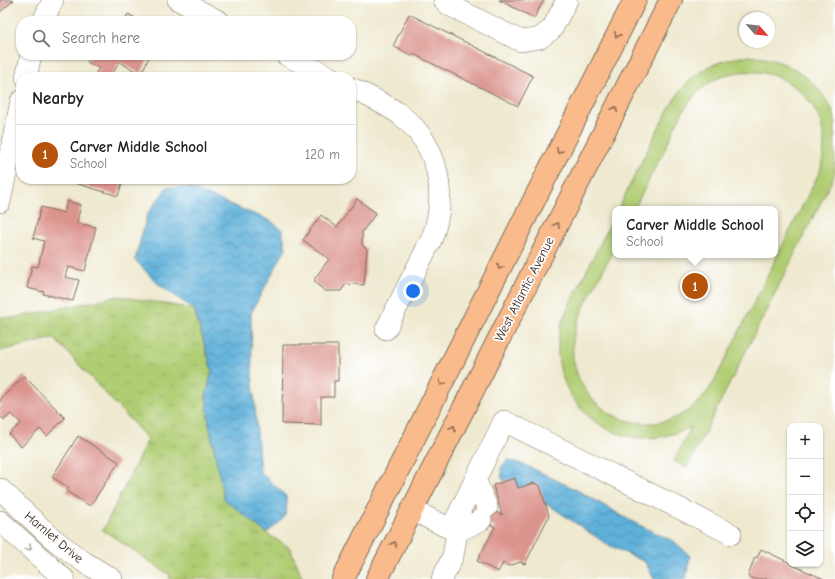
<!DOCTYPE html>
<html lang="en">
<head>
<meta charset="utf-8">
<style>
	body { margin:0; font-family:"Comic Neue",sans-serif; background:#f6f6f6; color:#222 }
	.controls { position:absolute; right:12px; bottom:12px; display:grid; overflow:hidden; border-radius:8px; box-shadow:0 1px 3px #0004 }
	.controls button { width:36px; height:36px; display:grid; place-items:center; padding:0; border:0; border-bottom:1px solid #e0e0e0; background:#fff; color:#222; font:20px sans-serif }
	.compass { position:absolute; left:739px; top:12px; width:36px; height:36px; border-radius:50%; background:#fff; box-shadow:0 1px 3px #0004; rotate:117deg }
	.you { position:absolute; left:413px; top:291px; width:14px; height:14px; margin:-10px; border:3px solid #fff; border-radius:50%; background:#1a73e8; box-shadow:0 0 0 6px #1a73e833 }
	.badge { display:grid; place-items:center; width:26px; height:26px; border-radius:50%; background:#b45309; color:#fff; font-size:13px; font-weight:700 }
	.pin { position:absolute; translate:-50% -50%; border:2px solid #fff; box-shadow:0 1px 4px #0006 }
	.popup { position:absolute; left:612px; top:206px; width:166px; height:52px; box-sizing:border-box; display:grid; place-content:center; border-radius:8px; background:#fff; filter:drop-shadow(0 1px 3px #0005); font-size:13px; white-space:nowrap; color:#767676 }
	.popup b { font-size:15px; color:#222 }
	.popup::after { content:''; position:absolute; left:50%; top:100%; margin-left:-8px; border:8px solid transparent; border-top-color:#fff }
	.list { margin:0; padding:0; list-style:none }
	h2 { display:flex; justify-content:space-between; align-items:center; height:52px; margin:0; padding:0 16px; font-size:17px }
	h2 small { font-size:13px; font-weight:400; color:#767676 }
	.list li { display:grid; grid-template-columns:26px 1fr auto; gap:12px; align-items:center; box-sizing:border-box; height:60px; padding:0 16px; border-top:1px solid #e0e0e0 }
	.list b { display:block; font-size:15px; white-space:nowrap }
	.list p { margin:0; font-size:13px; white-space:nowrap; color:#767676 }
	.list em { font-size:13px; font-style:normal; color:#767676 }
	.icon { flex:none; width:22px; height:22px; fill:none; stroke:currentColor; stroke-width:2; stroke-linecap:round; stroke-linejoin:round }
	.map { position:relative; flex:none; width:835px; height:579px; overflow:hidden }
	.search { position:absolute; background:#fff; box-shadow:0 1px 3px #0004; left:16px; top:16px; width:340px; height:44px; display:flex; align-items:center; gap:10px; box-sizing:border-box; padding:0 14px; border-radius:16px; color:#767676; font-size:15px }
	.panel { position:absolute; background:#fff; box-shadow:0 1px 3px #0004; left:16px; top:72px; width:340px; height:112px; border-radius:16px }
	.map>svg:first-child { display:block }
	.grass { fill:url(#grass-tufts); stroke:#767c48 }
	.garden { fill:#b0cd73; stroke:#767c48 }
	.water { fill:url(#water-waves); stroke:#4d6e7c }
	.building { fill:#db948d }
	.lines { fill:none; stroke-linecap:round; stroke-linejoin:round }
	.minor-casing { stroke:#7a6d5c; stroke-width:22 }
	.major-casing { stroke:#7a6d5c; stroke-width:24 }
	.minor { stroke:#fff; stroke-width:21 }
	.major { stroke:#fabb8c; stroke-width:22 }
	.oneway { stroke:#916b50 }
	.oneway2 { stroke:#a79f9a }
	.labels { text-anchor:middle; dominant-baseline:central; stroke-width:3.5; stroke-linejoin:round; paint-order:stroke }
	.street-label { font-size:13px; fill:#3b2a1e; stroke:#fff }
</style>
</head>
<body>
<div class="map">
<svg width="835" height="579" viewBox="0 0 835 579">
	<defs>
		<pattern id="grass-tufts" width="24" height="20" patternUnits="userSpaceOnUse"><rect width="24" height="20" fill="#b0cd73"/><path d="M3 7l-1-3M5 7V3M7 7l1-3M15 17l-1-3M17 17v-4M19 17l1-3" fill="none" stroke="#98b063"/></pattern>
		<pattern id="water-waves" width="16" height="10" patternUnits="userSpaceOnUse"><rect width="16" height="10" fill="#5fb1da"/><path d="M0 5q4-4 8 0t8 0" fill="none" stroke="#5090b0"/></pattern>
	</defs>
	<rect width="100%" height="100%" fill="#fff"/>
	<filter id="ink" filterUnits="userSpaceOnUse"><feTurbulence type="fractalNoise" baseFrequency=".025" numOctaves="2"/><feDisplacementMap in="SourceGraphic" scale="8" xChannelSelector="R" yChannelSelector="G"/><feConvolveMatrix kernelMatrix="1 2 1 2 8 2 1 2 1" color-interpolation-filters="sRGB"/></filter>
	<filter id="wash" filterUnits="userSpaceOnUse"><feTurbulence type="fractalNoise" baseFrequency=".012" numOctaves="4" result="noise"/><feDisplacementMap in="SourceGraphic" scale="16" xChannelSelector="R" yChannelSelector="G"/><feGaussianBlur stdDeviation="0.9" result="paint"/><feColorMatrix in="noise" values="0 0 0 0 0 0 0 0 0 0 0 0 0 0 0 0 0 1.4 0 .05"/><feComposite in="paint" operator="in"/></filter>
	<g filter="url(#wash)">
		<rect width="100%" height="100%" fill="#eee9cf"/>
		<!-- grass -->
		<path class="grass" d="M119,296l75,13 18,62 -6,25 3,28 5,23 52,86 24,15 13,31h-134l1,-4 -67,-45 45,-91 -94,-101 -54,13v-34l13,1z"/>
		<!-- garden -->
		<path class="garden" d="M749,56c33,3 59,15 77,44 4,5 8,13 9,19 0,8 0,17 0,25 0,9 0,19 0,28 -1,5 -4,10 -6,14l-142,282 -13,-7 17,-34c-14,6 -28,11 -44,11 -54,1 -97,-50 -88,-103 3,-19 13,-36 22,-53 11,-23 23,-45 34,-68 0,9 2,25 0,34 -3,8 -9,16 -13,24 -9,18 -20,36 -26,55 -9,29 1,60 24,79 16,14 39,20 60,16 24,-4 41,-19 54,-40l107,-213c3,-16 5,-32 -1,-48 -17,-46 -75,-65 -115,-35 -20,15 -29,39 -39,61 -11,20 -21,41 -32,62h-16c11,-23 23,-45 34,-68 24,-48 38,-79 97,-85z"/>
		<!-- water -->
		<path class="water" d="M167,187l23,1 81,33 11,9 4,18 -35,65 1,55 8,104 26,24c3,21 -4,26 -20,37l-42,-34 -15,-75 -3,-28 6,-26 -18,-61 -36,-25 -23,-24 12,-45z
			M507,460l16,4 56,27 52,30 44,21 15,14 -4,23h-32l-9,-17 -37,-17 -55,-37 -51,-29 -1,-11z"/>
		<g id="blocks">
			<!-- building -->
			<path class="building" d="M0,0h14l-14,12z
				M499,0h45l-10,18z
				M128,14l13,7h-17z
				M409,14l124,62 -15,30 -105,-52 -1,2 -19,-10z
				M91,55h59l-9,19 -22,-12 -8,15 -17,-1 5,-8 -12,-6z
				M62,179h56l5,1 -5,16z
				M357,199l19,14 -14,19v13l5,4 -3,36 -18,-1 -5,7h-16l-10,-8v-5l14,-19 -26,-19 18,-25 16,12z
				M67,201l14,4 -4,18 19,4 -11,44 -17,-4 -3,10 14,3 -6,21 -30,-7 1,-2 -17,-4 5,-22 6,1 6,-26 -11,-3 8,-31 23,6z
				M283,345h55v36h-4v16h-13v28l-39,-1z
				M24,376l41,42 -18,18 -7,-7 -19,18 -12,-13 12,-11 -10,-9 -7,6 -4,-4v-16z
				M78,436l41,26 -29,44 -24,-15 3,-3 -17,-11z
				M515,478l3,10 16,-5 6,3 9,30 -24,48 -5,-2 -11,4 -6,-3 -5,9 -21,-11 18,-34 -25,-13 6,-12 26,13 -9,-30z
				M761,549l29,14v1l34,15h-71l-5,-3 7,-19 2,1z"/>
		</g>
	</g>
	<g filter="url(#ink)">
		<use href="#blocks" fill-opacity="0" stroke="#7a6d5c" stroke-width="1"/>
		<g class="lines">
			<!-- minor casing -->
			<g class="minor-casing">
				<path id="minor" d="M178,0l41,21
					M444,0l5,5 72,36 19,-3 12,-9 15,-29
					M43,21l10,-21
					M286,55l44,22
					M26,77l5,-22
					M351,88c17,8 35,16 51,28 37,30 46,78 30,122l-46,91
					M0,202l21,-101
					M475,479l12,28
					M0,489l52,49 32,24 28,17
					M412,510l45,22 -4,24 -11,23
					M0,521l64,58
					M451,529l53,-108 227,113
					M457,532l24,-12"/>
			</g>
			<!-- major casing -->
			<g class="major-casing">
				<path id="major" d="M343,579l292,-579
					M377,579l294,-579"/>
			</g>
			<!-- minor -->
			<use href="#minor" class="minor"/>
			<!-- major -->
			<use href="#major" class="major"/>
		</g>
		<!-- one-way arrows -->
		<defs><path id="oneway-chevron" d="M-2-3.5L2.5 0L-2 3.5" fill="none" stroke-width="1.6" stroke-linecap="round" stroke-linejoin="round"/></defs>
		<g class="oneway">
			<use href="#oneway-chevron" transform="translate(617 35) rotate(117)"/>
			<use href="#oneway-chevron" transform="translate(615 109) rotate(-63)"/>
			<use href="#oneway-chevron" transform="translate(559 151) rotate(117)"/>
			<use href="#oneway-chevron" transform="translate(557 225) rotate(-63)"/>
			<use href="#oneway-chevron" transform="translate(500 267) rotate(117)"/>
			<use href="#oneway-chevron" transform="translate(442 383) rotate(117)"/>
			<use href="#oneway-chevron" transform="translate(453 428) rotate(-63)"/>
			<use href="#oneway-chevron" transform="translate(394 544) rotate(-63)"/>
		</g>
		<use class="oneway2" href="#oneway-chevron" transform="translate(29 548) rotate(43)"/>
	</g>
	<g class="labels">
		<!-- street labels -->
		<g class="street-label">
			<text transform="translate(524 289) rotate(-63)">West Atlantic Avenue</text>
			<text transform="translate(54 537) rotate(40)">Hamlet Drive</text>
		</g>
	</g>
</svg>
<div class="controls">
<button>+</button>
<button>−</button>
<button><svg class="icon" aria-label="locate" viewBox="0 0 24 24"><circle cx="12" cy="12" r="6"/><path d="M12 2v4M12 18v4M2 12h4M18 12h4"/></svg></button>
<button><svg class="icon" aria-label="layers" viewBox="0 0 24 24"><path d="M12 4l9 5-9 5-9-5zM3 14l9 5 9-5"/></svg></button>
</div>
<svg class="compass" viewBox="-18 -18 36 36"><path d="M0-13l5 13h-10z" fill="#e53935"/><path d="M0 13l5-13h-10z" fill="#767676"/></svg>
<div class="you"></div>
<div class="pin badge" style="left:695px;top:286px">1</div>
<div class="popup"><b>Carver Middle School</b>School</div>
<div class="search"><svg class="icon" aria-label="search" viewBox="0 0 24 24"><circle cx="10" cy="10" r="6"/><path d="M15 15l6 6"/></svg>Search here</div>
<section class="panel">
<h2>Nearby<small></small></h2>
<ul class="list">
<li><span class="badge">1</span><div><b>Carver Middle School</b><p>School</p></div><em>120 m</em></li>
</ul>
</section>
</div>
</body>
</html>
